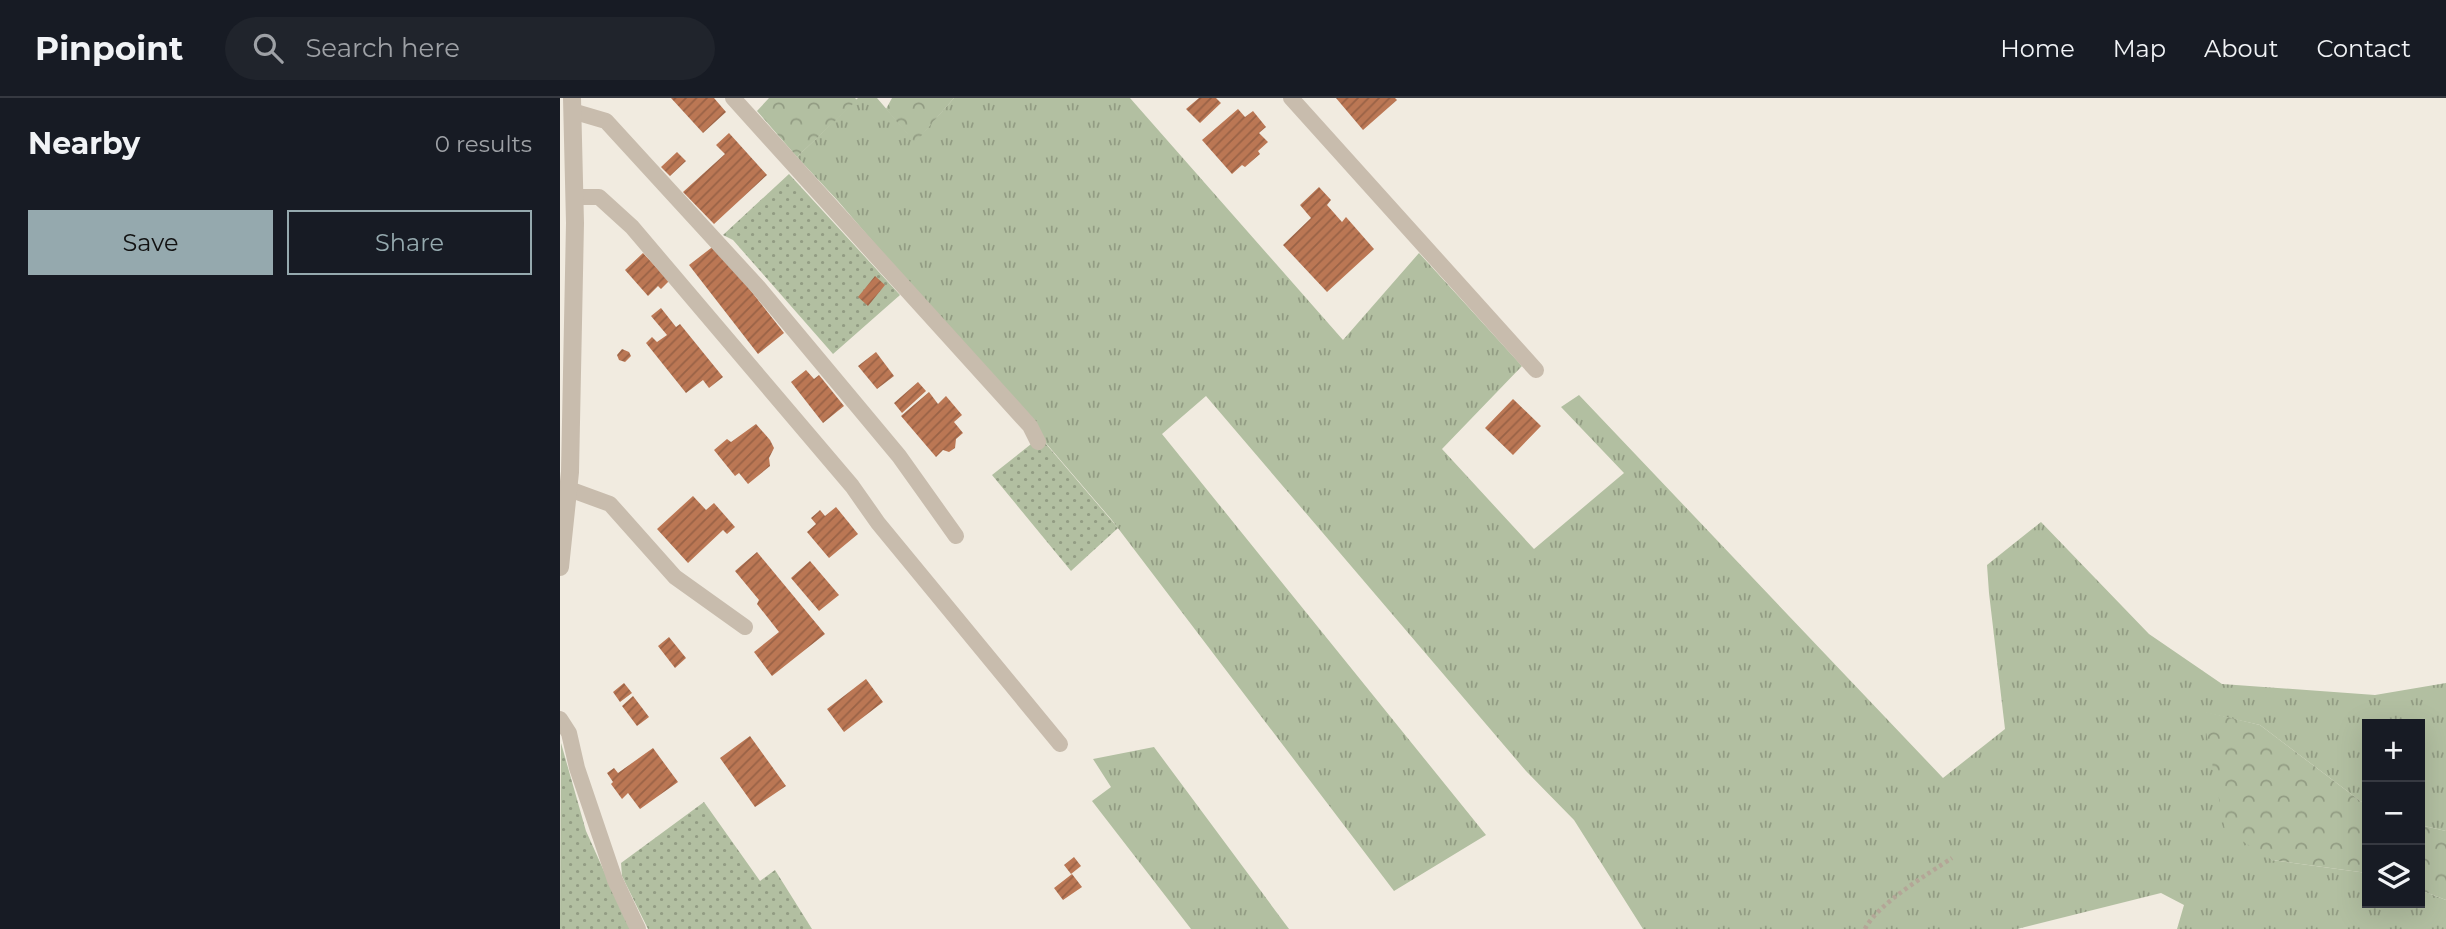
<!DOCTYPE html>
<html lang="en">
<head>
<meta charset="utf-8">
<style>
	body { margin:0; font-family:Montserrat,sans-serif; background:#20242c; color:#f1f3f6 }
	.controls { position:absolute; right:21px; bottom:21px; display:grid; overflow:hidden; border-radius:0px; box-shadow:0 7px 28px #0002 }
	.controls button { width:63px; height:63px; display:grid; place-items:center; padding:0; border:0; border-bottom:2px solid #363941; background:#171b24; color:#f1f3f6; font:35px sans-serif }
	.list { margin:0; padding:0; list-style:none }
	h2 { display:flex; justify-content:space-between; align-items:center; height:91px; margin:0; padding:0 28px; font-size:30px }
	h2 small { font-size:23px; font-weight:400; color:#9ea1a6 }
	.actions { display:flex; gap:14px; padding:21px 28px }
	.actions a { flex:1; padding:16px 0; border:2px solid #95a9ae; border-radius:0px; text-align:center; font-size:24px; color:#95a9ae }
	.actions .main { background:#95a9ae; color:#111 }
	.icon { flex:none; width:38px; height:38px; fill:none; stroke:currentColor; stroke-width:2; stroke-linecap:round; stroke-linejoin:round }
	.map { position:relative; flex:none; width:1886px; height:831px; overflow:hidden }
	header { display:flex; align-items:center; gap:42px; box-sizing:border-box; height:98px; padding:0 35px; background:#171b24; border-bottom:2px solid #363941 }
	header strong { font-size:33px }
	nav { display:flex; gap:38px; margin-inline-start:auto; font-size:24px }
	.search { width:490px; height:63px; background:#20242c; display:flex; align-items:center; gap:18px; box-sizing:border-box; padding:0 24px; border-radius:38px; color:#9ea1a6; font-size:26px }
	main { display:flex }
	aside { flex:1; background:#171b24 }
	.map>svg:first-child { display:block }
	.grass { fill:url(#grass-tufts) }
	.forest { fill:url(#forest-crowns) }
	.garden { fill:url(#garden-dots) }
	.building { fill:url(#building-hatch) }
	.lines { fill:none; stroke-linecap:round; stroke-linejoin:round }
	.path { stroke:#b4a697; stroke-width:4.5; stroke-dasharray:3.5 3.5; stroke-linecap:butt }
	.service { stroke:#c8bcad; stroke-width:16 }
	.tertiary { stroke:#c8bcad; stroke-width:18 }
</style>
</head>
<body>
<header>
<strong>Pinpoint</strong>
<div class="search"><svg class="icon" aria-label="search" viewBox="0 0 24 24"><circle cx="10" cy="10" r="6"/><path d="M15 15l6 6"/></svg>Search here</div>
<nav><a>Home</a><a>Map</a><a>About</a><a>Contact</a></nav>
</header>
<main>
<aside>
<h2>Nearby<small>0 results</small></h2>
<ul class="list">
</ul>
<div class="actions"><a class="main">Save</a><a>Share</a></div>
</aside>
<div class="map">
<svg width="1886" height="831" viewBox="0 0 1886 831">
	<defs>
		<pattern id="grass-tufts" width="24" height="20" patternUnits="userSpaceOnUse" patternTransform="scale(1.75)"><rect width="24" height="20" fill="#b2bfa1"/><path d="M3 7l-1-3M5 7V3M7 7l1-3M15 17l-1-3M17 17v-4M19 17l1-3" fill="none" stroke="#929c83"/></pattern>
		<pattern id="forest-crowns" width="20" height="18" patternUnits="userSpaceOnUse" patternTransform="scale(1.75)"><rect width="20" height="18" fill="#b2bfa1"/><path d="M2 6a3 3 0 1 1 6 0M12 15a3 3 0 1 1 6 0" fill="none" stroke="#929c83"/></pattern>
		<pattern id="garden-dots" width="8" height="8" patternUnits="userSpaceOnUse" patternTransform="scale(1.75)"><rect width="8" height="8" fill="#b2bfa1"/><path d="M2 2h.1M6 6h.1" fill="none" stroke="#929c83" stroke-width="1.8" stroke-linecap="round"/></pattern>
		<pattern id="building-hatch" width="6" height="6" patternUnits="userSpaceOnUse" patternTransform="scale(1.75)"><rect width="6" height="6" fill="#bb7754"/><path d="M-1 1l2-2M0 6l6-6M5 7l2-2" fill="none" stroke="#996246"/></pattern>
	</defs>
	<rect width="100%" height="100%" fill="#f1ebe0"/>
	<!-- grass -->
	<path class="grass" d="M298,0h19l38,44 39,-44h176l213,242 76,-87 103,113 -80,83 92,100 90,-76 -63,-66 18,-12 364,383 62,-49 -16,-136 -2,-28 54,-43 108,112 73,50 153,11 71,-12v148l-26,-6v-101h-53v82l-107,-81 -57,-13 69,148 95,13v30h53v-13l26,10v29h-269l7,-24 -23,-12 -144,36h-374l-69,-109 -48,-49 -320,-375 -44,38 324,401 -92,56 -283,-372 -273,-318 -41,-44z
		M594,649l135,182h-98l-99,-128 19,-14 -18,-28z"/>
	<!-- forest -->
	<path class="forest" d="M209,0h86l2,2 -60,57 -40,-46z
		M332,0h62l-39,45 -29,-34z
		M1642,613l58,14 107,81v67l-95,-13 -47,-30z
		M1860,727l26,6v69l-26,-10z"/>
	<!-- garden -->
	<path class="garden" d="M229,76l111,121 -67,59 -100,-114 -10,-5z
		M480,339l78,91 -47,43 -79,-96z
		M1,645l25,88 44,98h-70z
		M144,704l56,79 15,-11 37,59h-164l-26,-53 -1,-13z"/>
	<!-- building -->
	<path class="building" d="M111,0h43l12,14 -23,21z
		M639,0h17l5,5 -21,20 -14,-14z
		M776,0h59l2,2 -34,30z
		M678,11l7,8 8,-6 13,16 -7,6 9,9 -10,9 2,3 -15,13 -3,-2 -10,9 -30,-34z
		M169,35l38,42 -53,49 -31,-32 42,-38 -9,-9z
		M117,54l9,9 -16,15 -9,-9z
		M759,89l12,13 -4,5 15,17 4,-5 28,32 -47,43 -44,-47 28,-27 -11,-13z
		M155,147l69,88 -26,21 -69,-89z
		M83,155l26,28 -8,8 -3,-3 -10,10 -23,-26z
		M315,178l10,9 -17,21 -10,-9z
		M101,210l15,19 4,-3 43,53 -14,11 -6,-8 -17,13 -40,-50 6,-6 5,5 10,-7 -16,-19z
		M62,251l7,3 2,4 -6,6 -6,-2 -2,-5z
		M316,254l18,24 -17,13 -19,-23z
		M246,272l8,9 5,-4 25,31 -21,17 -32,-41z
		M358,284l8,9 -24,22 -8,-10z
		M369,294l9,12 8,-8 16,19 -8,7 9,11 -7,6 -1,9 -6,4 -6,-2 -7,7 -35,-41z
		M953,301l28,27 -28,29 -28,-27z
		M196,326l14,16 4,8 -5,10 1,8 -22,18 -9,-11 -4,3 -21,-26 13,-11 4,3z
		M133,398l13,14 8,-7 21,24 -8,7 -4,-4 -35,33 -31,-34z
		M276,409l22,27 -29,24 -22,-26 9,-8 -5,-6 7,-6 2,-2 5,6z
		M197,454l68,82 -53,42 -18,-24 25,-20 -22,-28 2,-4 -24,-29z
		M250,463l29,34 -20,16 -28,-33z
		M109,539l17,21 -11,10 -17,-22z
		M306,581l17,23 -39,30 -17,-23z
		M64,585l8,10 -12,9 -7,-10z
		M73,598l16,21 -12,9 -15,-20z
		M190,638l36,50 -31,21 -35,-49z
		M93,650l25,34 -38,27 -12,-16 -6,6 -11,-15 2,-2 -6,-9 7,-5 4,5z
		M514,759l7,9 -10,8 -7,-9z
		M512,776l10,13 -19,13 -9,-12z"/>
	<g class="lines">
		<!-- path -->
		<path class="path" d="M1305,831c12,-25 63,-55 87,-71"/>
		<!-- service -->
		<path class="service" d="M173,0l297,328 8,16
			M731,0l245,272
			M12,13l34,10 152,166 141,169 57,80
			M14,99h25l33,30 220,259 26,37 182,221
			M9,391l41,15 65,73 70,50
			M0,621l9,14 8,35 38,112 23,49"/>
		<!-- tertiary -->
		<path class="tertiary" d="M0,469l10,-95 5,-249 -3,-125"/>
	</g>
</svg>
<div class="controls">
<button>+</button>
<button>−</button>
<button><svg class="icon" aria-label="layers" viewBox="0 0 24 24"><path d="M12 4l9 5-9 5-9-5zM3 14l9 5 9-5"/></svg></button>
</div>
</div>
</main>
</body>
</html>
